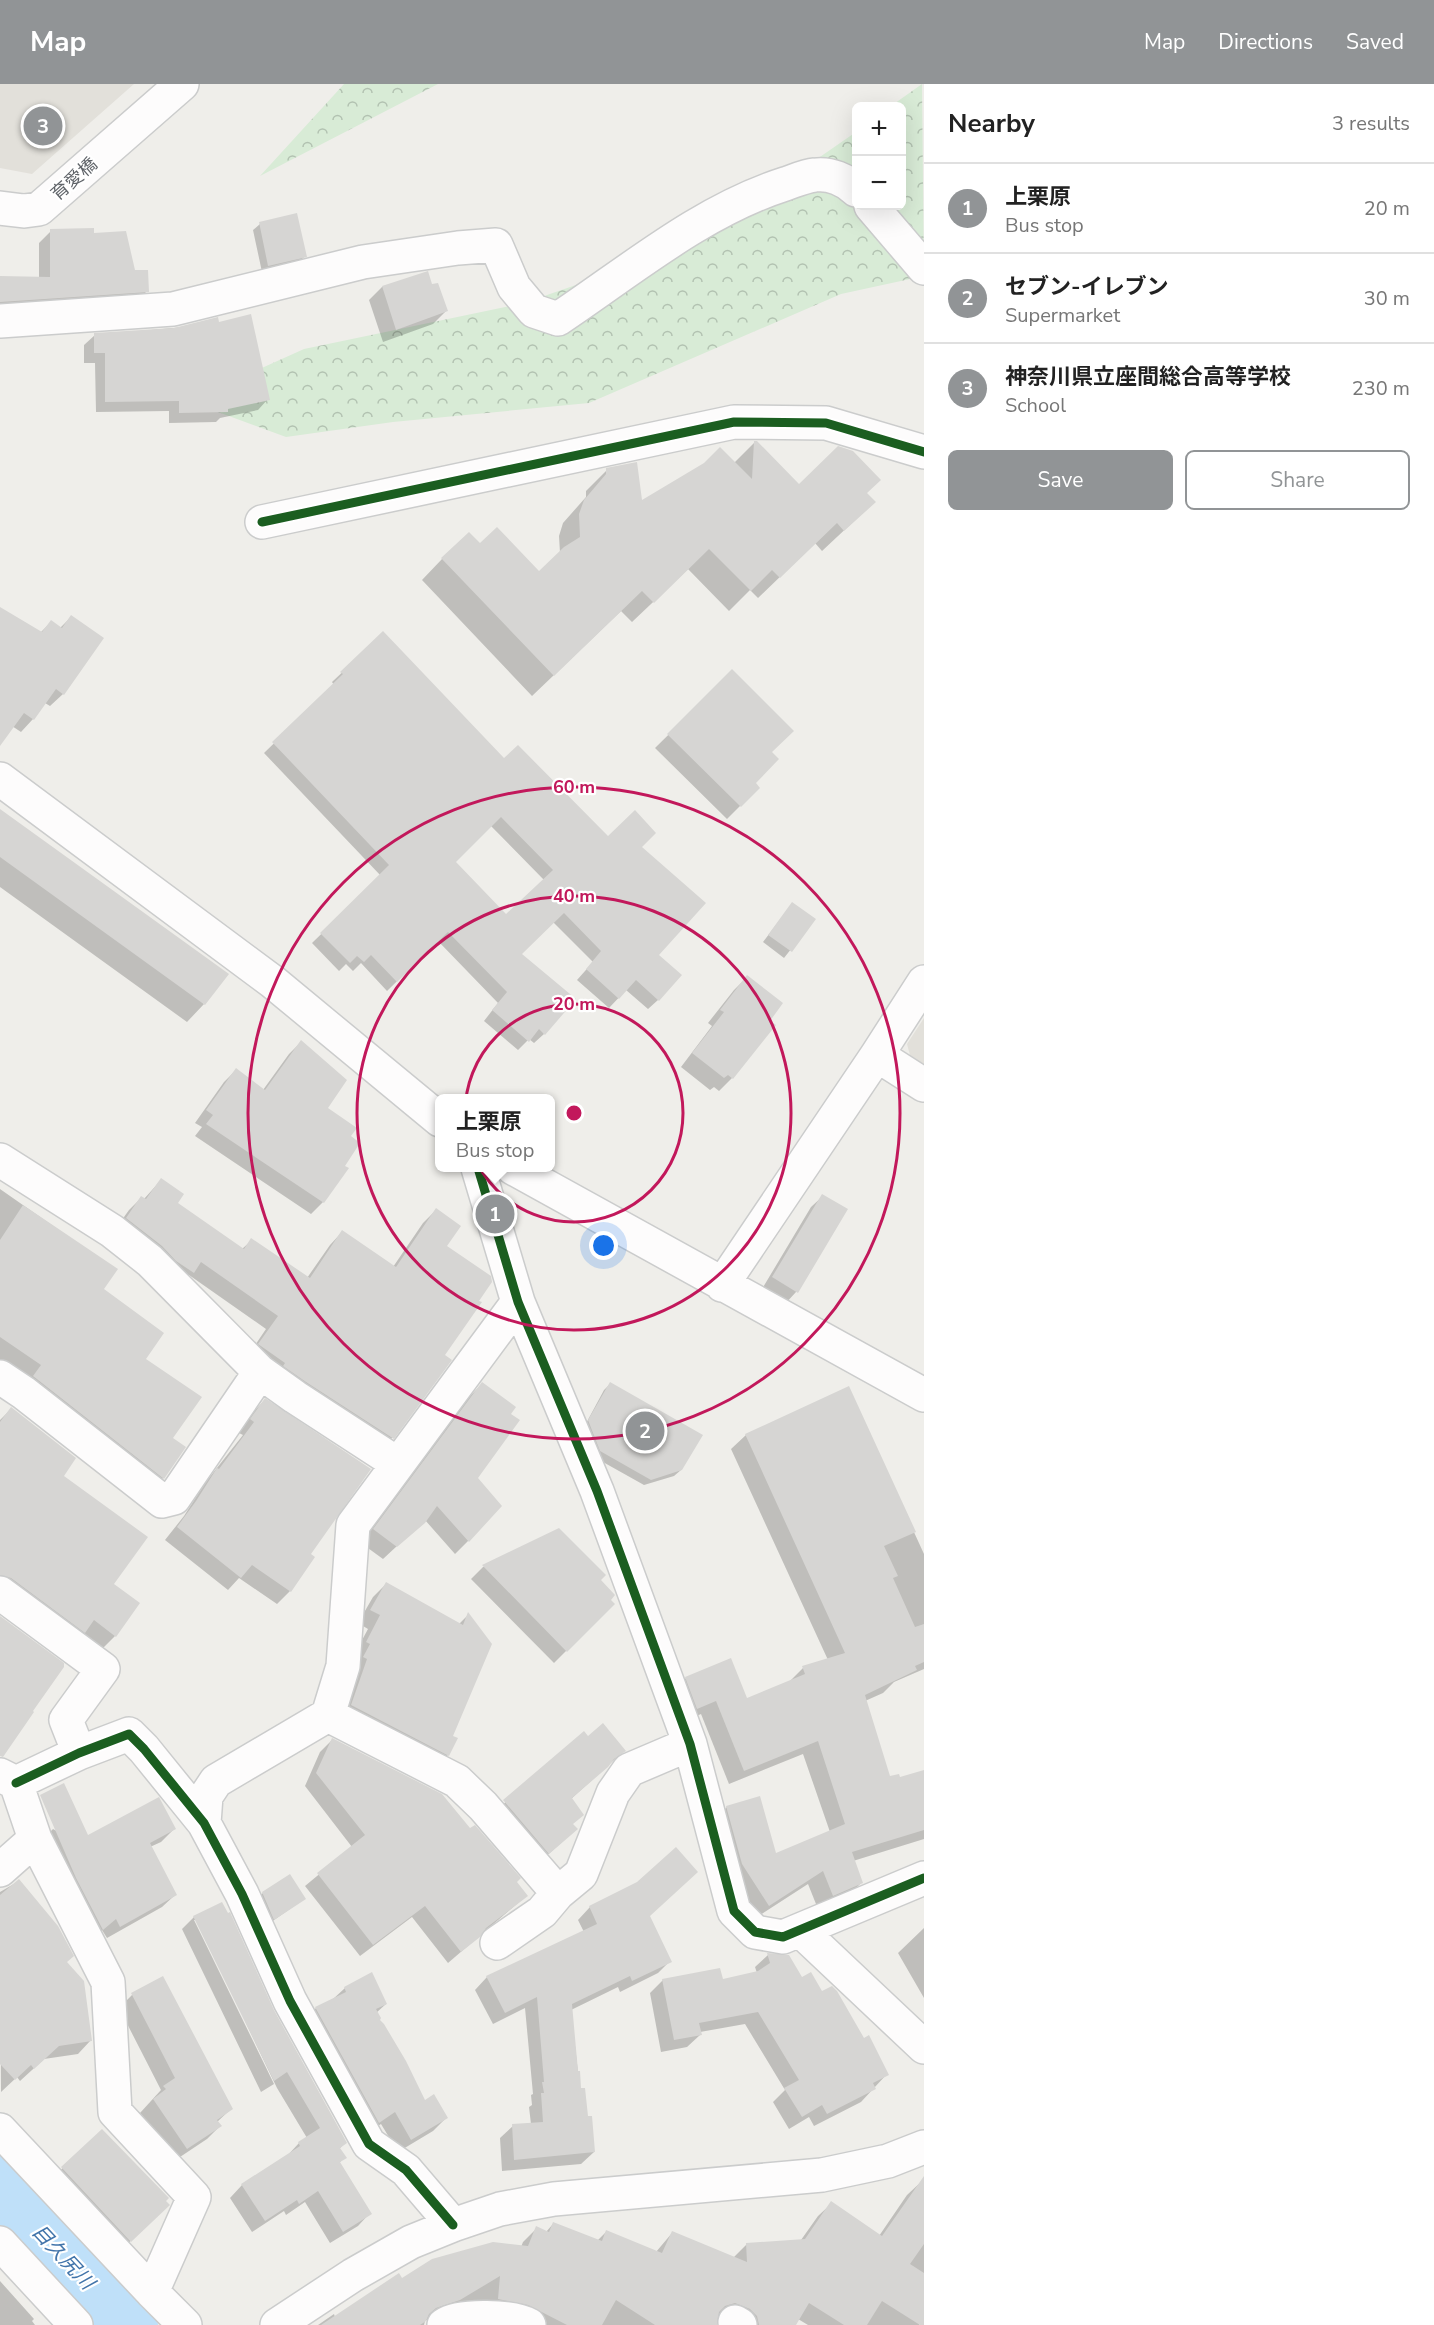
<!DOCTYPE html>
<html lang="en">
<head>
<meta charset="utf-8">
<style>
	body { margin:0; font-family:"Nunito Sans","Noto Sans JP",sans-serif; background:#f2f2f2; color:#222 }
	.controls { position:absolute; right:18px; top:18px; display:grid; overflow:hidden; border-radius:9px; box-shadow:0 6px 24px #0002 }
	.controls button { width:54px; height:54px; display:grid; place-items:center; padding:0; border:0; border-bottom:2px solid #e0e0e0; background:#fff; color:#222; font:30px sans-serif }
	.you { position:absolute; left:604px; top:1162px; width:21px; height:21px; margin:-15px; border:4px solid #fff; border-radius:50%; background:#1a73e8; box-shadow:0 0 0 9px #1a73e833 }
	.badge { display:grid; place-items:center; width:39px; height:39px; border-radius:50%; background:#919496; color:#fff; font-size:20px; font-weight:700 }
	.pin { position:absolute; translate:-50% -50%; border:3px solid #fff; box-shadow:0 2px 6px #0006 }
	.popup { position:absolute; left:435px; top:1010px; width:120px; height:78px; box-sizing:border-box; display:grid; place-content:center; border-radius:9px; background:#fff; filter:drop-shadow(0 2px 4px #0005); font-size:20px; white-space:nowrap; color:#767676 }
	.popup b { font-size:22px; color:#222 }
	.popup::after { content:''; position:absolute; left:50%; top:100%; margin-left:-12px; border:12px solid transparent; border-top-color:#fff }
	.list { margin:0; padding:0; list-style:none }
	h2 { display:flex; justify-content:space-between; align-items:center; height:78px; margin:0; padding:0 24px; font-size:26px }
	h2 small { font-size:20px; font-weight:400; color:#767676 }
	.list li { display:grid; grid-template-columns:39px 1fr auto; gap:18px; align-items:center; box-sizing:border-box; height:90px; padding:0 24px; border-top:2px solid #e0e0e0 }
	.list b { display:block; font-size:22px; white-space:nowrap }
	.list p { margin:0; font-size:20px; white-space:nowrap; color:#767676 }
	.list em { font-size:20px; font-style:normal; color:#767676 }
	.actions { display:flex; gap:12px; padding:18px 24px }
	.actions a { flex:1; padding:14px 0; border:2px solid #919496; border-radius:9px; text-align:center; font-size:21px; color:#919496 }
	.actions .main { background:#919496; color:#fff }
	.map { position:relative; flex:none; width:924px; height:2241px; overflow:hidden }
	header { display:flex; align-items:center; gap:36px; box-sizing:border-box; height:84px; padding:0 30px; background:#919496; color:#fff }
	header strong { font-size:28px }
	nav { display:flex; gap:33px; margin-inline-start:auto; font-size:21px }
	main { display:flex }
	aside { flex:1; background:#fff }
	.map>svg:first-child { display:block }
	.education { fill:#e2e0da }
	.forest { fill:url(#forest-crowns) }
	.shadow { fill:#0003; fill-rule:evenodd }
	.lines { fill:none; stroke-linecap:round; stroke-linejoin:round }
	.river { stroke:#bfe0f9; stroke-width:64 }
	.building { fill:#d6d5d3; fill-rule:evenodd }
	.minor-casing { stroke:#cbcccc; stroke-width:36 }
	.minor { stroke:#fdfcfc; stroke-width:33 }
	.cycleway-casing { stroke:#fff; stroke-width:13 }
	.cycleway { stroke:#1b5e20; stroke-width:9 }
	.ring { fill:none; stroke:#c2185b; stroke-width:3 }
	.labels { text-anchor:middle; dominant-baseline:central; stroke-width:4.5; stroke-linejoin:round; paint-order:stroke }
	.street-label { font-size:18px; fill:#5f6368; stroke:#fff }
	.water-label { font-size:20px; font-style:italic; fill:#4174aa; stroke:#fff }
	.centre { fill:#c2185b; stroke:#fff; stroke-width:3 }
	.ring-label { font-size:18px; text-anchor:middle; font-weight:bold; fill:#c2185b; stroke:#fff; stroke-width:4.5; stroke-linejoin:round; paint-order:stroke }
</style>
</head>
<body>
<header>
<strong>Map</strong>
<nav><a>Map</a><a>Directions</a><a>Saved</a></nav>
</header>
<main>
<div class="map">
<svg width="924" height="2241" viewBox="0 0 924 2241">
	<defs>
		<pattern id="forest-crowns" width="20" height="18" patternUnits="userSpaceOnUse" patternTransform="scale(1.5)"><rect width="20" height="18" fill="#d8ebd6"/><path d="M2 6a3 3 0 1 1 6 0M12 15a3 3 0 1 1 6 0" fill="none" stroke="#b2c2b1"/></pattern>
	</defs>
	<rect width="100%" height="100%" fill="#efeeea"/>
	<!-- education -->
	<path class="education" d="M0,0h134l-102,90 -32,-6z
		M924,934v49l-13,-8 -4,-15z"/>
	<!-- forest -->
	<path class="forest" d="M344,0h94l-178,92z
		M922,0l2,192 -83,18 -252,109 -196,19 -107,15 -98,-36 116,-52 220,-46 170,-59 162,-112v74h46v-100h-11z"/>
	<!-- shadow -->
	<path class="shadow" d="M260,140l45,32 -6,6 -37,10 -9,-42z
		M51,147l42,3 41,38 13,19 -12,12 -135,10v-36l39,1v-35z
		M427,189l4,13 15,25 -13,13 -50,18 -14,-42 13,-13z
		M218,240l50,75 -10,11 -38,8 -4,4 -47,1v-12l-73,1 -1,-49h-11v-18l11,-10z
		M755,358l43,44 68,7 -13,29 -31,29 -7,-8 -57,55 -8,-8 -21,21 -41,-42 -56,53 -11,-11 -89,85 -110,-116 20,-21 38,-13 59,27 21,-20 -1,-17 4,-13 23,-26v-6l21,-21 33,32 94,-39z
		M0,524l40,25 11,-11 9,6 11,-11 -8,77 -13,12 -5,-3 -12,16 -12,13 -9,-6 -12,15z
		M383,550l121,127 104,77 32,9 17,108 1,45 -10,9 -22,-19 -17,18 -32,-28 16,-18 -40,-40 -33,32 24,80 -10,9 -5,-4 -11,11 -34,-29 14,-18 -60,-62 -51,50 -26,-28 -8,8 -7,-7 -7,7 -27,-28 69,-67 -117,-123 70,-68 -2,-3zM491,742l53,54 -38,36 -52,-54z
		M732,588l38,80 -16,31 4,5 -31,31 -72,-71z
		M0,730l204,190 -17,18 -187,-135z
		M792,820l22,16 -30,38 -21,-16z
		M747,893l-15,101 -13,13 -5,-4 -4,3 -29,-23 31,-41 -4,-3 26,-33z
		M301,958l25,66 23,29 -26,65 -12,12 -116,-78 7,-9 -7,-4 29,-41 12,-12 27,20 26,-36z
		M161,1096l15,23 66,46 10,-9 55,38 23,-33 12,-13 51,35 30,-44 13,-13 9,36 -2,109 -51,83 -12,12 -133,-93 19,-28 -77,-54 -9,10 -66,-54 15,-21 12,-12 3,1z
		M0,1105l116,81 -14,20 42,69 27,79 -8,40 -15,15 -148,-131z
		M823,1112l23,13 -50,83 -11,12 -23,-15 49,-82z
		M482,1300l-6,94 -8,63 -13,13 -30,-34 -42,39 -22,-16 108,-146z
		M610,1300l71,86 -7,6 -30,9 -50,-28 -11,-28 21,-39z
		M848,1304l76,166v115l-30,13 -11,11 -18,8 24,77 10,1 25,-8v68l-71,22 8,22 -14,14 -29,12 -10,-25 -54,35 -42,-97 15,-15 48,48 55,-23 -27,-78 -74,30 -28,-70 -18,8 -11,-30 14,-14 61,22 42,-18 14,-14 25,-8 -97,-211 15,-14z
		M265,1316l44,155 4,3 -23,33 -13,13 -38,-26 -11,12 -63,-50 19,-24 21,-33 38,-48 -4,-2 13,-20z
		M11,1325l51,67 49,109 4,51 -13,13 -102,-57v-172z
		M558,1446l41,50 14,24 -59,59 -83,-84 12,-12z
		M386,1500l73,40 9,-9 -20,140 -13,13 -97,-49 16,-64 14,-26 -10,-6 15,-26z
		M584,1649l4,5 36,13 -53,48 1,25 -10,18 -27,24 -44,-51z
		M332,1656l183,142 11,14 -78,67 -36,-46 -52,39 -55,-70 47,-39 -47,-61 15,-34z
		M53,1745l29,16 92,-16 -13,13 -11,5 25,48 -13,12 -55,31 -5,-8 -12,11 -49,-100z
		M19,1797l46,81 26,78 -13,14 -34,5 -24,22 -3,-4 -16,15 -1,-200z
		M263,1809l41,6 -37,26 -11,-26z
		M222,1820l5,11 2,-1 43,97 73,132 -6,6 6,8 -6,6 31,50 -12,13 -28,17 -25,-41 -19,13 -2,-4 -32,21 -22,-34 12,-13 45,-29 12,-13 8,-5 -30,-50 -80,-168h-3l80,164 -13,8 -79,-163 12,-12z
		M590,1823l59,9 21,45 -12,12 -38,19 -2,-5 -47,23 9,80 14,62 -13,12 -79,7 -2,-33 13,-12 18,-2 -2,-17 3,-2 -1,-10 2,-1 -8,-86 -32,16 -18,-34 12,-13 97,-45 -6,-12z
		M924,1844v70l-26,-45z
		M768,1871l54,38 41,46 24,35 -26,28 -47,24 -5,-9 -20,12 -16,-27 12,-12 -40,-66 -45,8v3l-13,12 -26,5 -11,-59 13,-13 59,1 35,-8 -2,-6z
		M163,1894l68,131 -14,13 3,4 -13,13 -33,22 -34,-48 21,-23 -42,-82 13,-13z
		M345,1904l41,16 -10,9 2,7 47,82 21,16 -13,13 -35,21 -17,-28 -16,10 -62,-113 13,-13 16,-8z
		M102,2047l66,74 -51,49 -68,-73z
		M921,2098l3,2v132l-5,9h-111l-10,-6 -3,6h-59l-5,-6 -15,-3v9h-189l-95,-8 -7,4 -1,4h-106l16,-11 1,3 66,-37 120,-33 2,-5 14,-14 9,4 7,-8 44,17 9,-9 50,20 16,-19 61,25 14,-14 54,-4 17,-24 14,-13 47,33 28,-41z
		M0,2197l34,38 -2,2 3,4h-35z"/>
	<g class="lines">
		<!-- river -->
		<path class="river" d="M0,2104l126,137"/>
	</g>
	<!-- building -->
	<path class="building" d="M297,129l10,44 -39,9 -9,-44z
		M94,144v5l32,-2 9,39h13l1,22 -149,10v-26l50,1v-48z
		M428,187l4,13 6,-1 10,28 -52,19 -14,-44z
		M251,230l19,86 -42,9v3l-49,1v-12l-74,1v-49h-11v-20l80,-5 44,-11 1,5z
		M754,357h3l42,43 39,-38 15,5 28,29 -14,13 9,9 -32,29 -7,-8 -57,55 -8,-8 -21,21 -42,-42 -55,54 -12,-12 -88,85 -113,-118 28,-26 11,11 17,-16 42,44 25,-24 16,-10 -1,-23 5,-14 22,-26v-6l31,-6 5,38 62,-37 16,-16 32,32z
		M0,523l42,25 9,-12 11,8 9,-13 33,23 -40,57 -8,-6 -22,31 -10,-7 -24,33z
		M383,547l121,127 14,-13 90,91 27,-26 21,23 -14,14 64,56 -47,52 23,20 -23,26 -23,-21 -17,19 -33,-30 15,-18 -37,-38 -42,41 54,45 -31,36 -6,-6 -10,13 -37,-32 15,-18 -59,-60 -51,50 -26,-27 -7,7 -7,-6 -7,7 -30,-30 69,-68 -117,-123 71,-68 -3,-2zM501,733l52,53 -47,44 -50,-52z
		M732,585l62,62 -22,21 7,7 -23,24 4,5 -19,19 -74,-73z
		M0,725l229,165 -24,31 -205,-148z
		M792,818l24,17 -24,33 -24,-17z
		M747,891l36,28 -13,18 6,4 -43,54 -5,-4 -4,3 -32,-25 32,-41 -4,-2z
		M301,956l46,40 -19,28 29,20 -6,8 9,7 -15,23 4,2 -25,35 -118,-79 7,-9 -7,-5 30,-42 29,22z
		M161,1094l23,16 -6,9 66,46 7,-11 59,40 32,-48 54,37 40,-59 25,18 -14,20 44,30 1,6 -13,19 3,1 -37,53 7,5 -58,79 -88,-57 -23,-16 2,-3 -27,-19 20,-28 -77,-54 -7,11 -18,-12 -14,-15 -36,-28 15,-22 5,3z
		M822,1110l26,15 -50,84 -26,-16z
		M23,1121l95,64 -14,20 60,44 -18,26 56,38 -29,41 13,9 -22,32 -131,-103 8,-11 -41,-28v-97z
		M482,1298l34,25 -5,7 9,6 -42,58 24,28 -33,36 -32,-36 -12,17 -28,24 -24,-18z
		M610,1298l93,53 -21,35 -31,10 -51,-29 -12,-31z
		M849,1302l67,146 -32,14 14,30 -5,2 22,49 9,-3v38l-9,4 2,4 -52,25 25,81 9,-2 1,3 24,-7v60l-72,22 11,31 -30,13 -10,-25 -54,35 -27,-42 -16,-58 34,-10 16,57 69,-29 -27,-83 -74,30 -28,-70 -19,8 -12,-32 46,-19 16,40 58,-24 -3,-8 43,-13 -100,-219z
		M265,1314l106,71 -60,85 4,3 -24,35 -39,-27 -11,13 -64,-51 19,-26 21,-33 2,1 35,-47 -4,-3z
		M11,1323l65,51 -12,18 84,61 -34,47 26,19 -24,34 -22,-17 -9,13 -74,-55 -11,-3v-153z
		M559,1444l47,47 -5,5 14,15 -4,5 4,4 -48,48 -85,-87z
		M386,1498l77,43 5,-13 24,32 -39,92 5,2 -9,18 -98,-51 16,-46 -4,-2 7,-13 -4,-2 14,-27 -10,-5z
		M0,1532l64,47v4l-31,44 1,1 -31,45 -3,-1z
		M603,1639l23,28 -12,8 -6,8 -36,31 12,17 -11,9 5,5 -29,25 -46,-54 81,-69 4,5z
		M332,1654l110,56 28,34 5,-3 46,53 -4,4 11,14 -42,32 -6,9 -19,15 -36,-46 -52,39 -56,-72 48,-38 -49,-62z
		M64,1699l24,52 71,-38 17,32 -26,14 27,52 -57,32 -4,-8 -13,11 -27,-52 -36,-83z
		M676,1763l22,25 -48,44 22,46 -40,19 -2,-5 -58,28 6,67h2l1,17h4l3,28h4l3,36 -81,8 -2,-36 31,-2 -2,-29h3l-2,-11h2l-7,-85 -32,16 -19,-37 111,-52 -8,-18 48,-24z
		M290,1790l16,25 -32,21 -12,-28z
		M19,1795l39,47 16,30 -7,6 17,19 8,60 -33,5 -25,23 -3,-4 -16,15 -15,-16v-169z
		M222,1818l6,11 2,-1 44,98 73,133 -7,5 7,10 -7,4 32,52 -29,18 -25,-41 -19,13 -2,-4 -32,21 -24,-37 59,-38 -2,-4 22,-14 -33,-56 -13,9 -81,-165z
		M767,1869l22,2 13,22 9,-5 11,19 10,-5 5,5 27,47 5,-3 20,40 -16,8 3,6 -49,25 -5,-9 -20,12 -18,-29 15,-8 -41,-68 -59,11 3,12 -28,5 -12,-61 58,-11 3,11 35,-8 12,-8z
		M372,1888l15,32 -11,5 5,9 -1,2 4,4 22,37 19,39 9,-6 14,24 -37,22 -16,-28 -16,11 -64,-116 31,-15 -2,-5z
		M163,1892l70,133 -16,11 5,6 -35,23 -34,-50 13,-10 -3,-3 12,-8 -44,-85z
		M102,2045l67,69 -3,3 4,4 -39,37 -70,-75z
		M924,2092v68l-14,20 14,9v52h-4l-38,-24 -15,24h-23l-35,-22 -13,22h-37l-2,-9 -7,-7 -15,-6 -10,3 -6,6 -2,13h-62l-39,-25 -14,25h-35l-39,-20 -30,-6 2,-23 -40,24 -24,8 -7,6 -3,7 -6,4h-99l78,-52 3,5 30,-19 61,-17 35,4 8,-20 13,6 4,-10 49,19 4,-11 56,23 10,-22 75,31 -1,-19 59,-4 26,-38 51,35z"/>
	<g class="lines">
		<!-- minor casing -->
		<g class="minor-casing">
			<path id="minor" d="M871,122l53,62
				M0,124l24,3 15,-2 143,-125
				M0,237l173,-12 190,-47 95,-14 38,-3 18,42 20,24 24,8c72,-48 143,-108 227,-135 9,-3 20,-8 30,-9 15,-2 31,5 41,15
				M262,438l472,-100 92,1 98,29
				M0,695l273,203 167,138
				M877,971l47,30
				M0,1076l112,71 38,30 110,111 35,25 103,67
				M478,1084l40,134 79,189 93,253 44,167 21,21 28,5 141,-59
				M513,1084l411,227
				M722,1201l155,-230 47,-73
				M0,1293l24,16 138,108 12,-3 86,-126
				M0,1509l103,76 -37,51 13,33
				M328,1631l15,-49 10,-141 165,-223
				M0,1691l16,8 19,56 73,143 7,130 79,85 -42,95
				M16,1699l63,-30 50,-19 15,15 60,74 38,71 48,107 79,143 37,26 47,55
				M204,1739l2,-27 10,-15 112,-66 129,66 26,25 75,87
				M0,1786l35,-31
				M800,1846l124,117
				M497,1859l45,-31 16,-19 23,-19 32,-81 16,-23 61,-26
				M0,2046l152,162 33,33
				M0,2159l76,82
				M735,2238l5,3
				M277,2241l76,-50 58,-33 42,-17 47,-16 54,-10 268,-24 66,-14 36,-14
				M444,2241c16,-11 69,-9 85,0"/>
		</g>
		<!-- minor -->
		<use href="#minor" class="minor"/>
		<!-- cycleway casing -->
		<g class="cycleway-casing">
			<path id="cycleway" d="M262,438l472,-100 92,1 98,29
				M478,1084l40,134 79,189 93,253 44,167 21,21 28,5 141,-59
				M16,1699l63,-30 50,-19 15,15 60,74 38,71 48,107 79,143 37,26 47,55"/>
		</g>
		<!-- cycleway -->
		<use href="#cycleway" class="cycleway"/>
	</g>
	<!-- distance rings -->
	<g class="ring">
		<circle cx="574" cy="1029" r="109"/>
		<circle cx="574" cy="1029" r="217"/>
		<circle cx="574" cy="1029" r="326"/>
	</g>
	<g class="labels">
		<!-- street labels -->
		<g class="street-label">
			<text transform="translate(74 95) rotate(-41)">育愛橋</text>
		</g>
		<!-- water labels -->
		<g class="water-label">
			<text transform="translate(63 2173) rotate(47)">目久尻川</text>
		</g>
	</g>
	<circle cx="574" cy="1029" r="9" class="centre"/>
	<g class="ring-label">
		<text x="574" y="709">60 m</text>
		<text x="574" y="818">40 m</text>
		<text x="574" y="926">20 m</text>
	</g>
</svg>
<div class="controls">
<button>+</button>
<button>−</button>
</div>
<div class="you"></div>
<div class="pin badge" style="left:495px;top:1130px">1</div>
<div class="popup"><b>上栗原</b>Bus stop</div>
<div class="pin badge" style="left:645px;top:1347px">2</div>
<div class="pin badge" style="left:43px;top:42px">3</div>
</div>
<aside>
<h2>Nearby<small>3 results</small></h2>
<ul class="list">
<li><span class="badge">1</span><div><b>上栗原</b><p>Bus stop</p></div><em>20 m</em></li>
<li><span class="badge">2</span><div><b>セブン-イレブン</b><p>Supermarket</p></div><em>30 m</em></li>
<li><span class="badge">3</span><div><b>神奈川県立座間総合高等学校</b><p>School</p></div><em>230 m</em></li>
</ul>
<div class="actions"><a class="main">Save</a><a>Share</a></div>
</aside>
</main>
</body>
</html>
